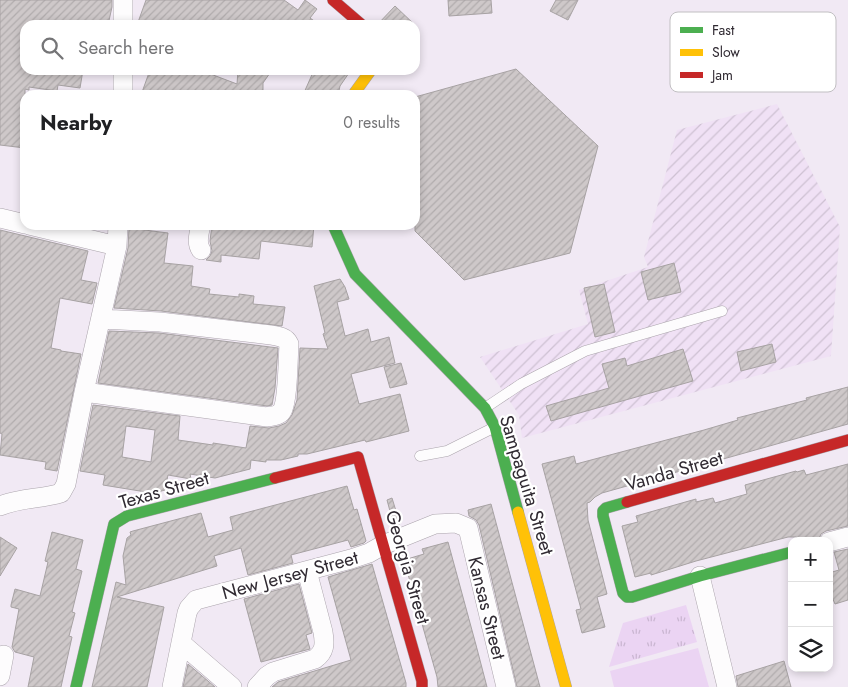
<!DOCTYPE html>
<html lang="en">
<head>
<meta charset="utf-8">
<style>
	body { margin:0; font-family:Jost,sans-serif; background:#f6f6f6; color:#202124 }
	.controls { position:absolute; right:15px; bottom:15px; display:grid; overflow:hidden; border-radius:10px; box-shadow:0 2px 8px #0003 }
	.controls button { width:45px; height:45px; display:grid; place-items:center; padding:0; border:0; border-bottom:1px solid #e0e0e0; background:#fff; color:#202124; font:25px sans-serif }
	.list { margin:0; padding:0; list-style:none }
	h2 { display:flex; justify-content:space-between; align-items:center; height:65px; margin:0; padding:0 20px; font-size:21px }
	h2 small { font-size:16px; font-weight:400; color:#757577 }
	.icon { flex:none; width:28px; height:28px; fill:none; stroke:currentColor; stroke-width:2; stroke-linecap:round; stroke-linejoin:round }
	.map { position:relative; flex:none; width:848px; height:687px; overflow:hidden }
	.search { position:absolute; background:#fff; box-shadow:0 2px 8px #0003; left:20px; top:20px; width:400px; height:55px; display:flex; align-items:center; gap:12px; box-sizing:border-box; padding:0 18px; border-radius:15px; color:#757577; font-size:19px }
	.panel { position:absolute; background:#fff; box-shadow:0 2px 8px #0003; left:20px; top:90px; width:400px; height:140px; border-radius:15px }
	.map>svg:first-child { display:block }
	.industrial { fill:url(#industrial-furrows) }
	.grass { fill:url(#grass-tufts) }
	.pitch { fill:#ebd4f3 }
	.building { fill:url(#building-hatch); stroke:#a7a2a3; fill-rule:evenodd }
	.lines { fill:none; stroke-linecap:round; stroke-linejoin:round }
	.lane-casing { stroke:#aba4ac; stroke-width:11 }
	.street-casing { stroke:#aba4ac; stroke-width:20 }
	.fast-casing { stroke:#aba4ac; stroke-width:12 }
	.slow-casing { stroke:#aba4ac; stroke-width:12 }
	.jam-casing { stroke:#aba4ac; stroke-width:12 }
	.lane { stroke:#fdfcfd; stroke-width:10 }
	.street { stroke:#fdfcfd; stroke-width:19 }
	.fast { stroke:#4caf50; stroke-width:11 }
	.slow { stroke:#ffc107; stroke-width:11 }
	.jam { stroke:#c62828; stroke-width:11 }
	.labels { text-anchor:middle; dominant-baseline:central; stroke-width:4.5; stroke-linejoin:round; paint-order:stroke }
	.street-label { font-size:19px; fill:#302a32; stroke:#fff }
	.key { fill:#fff; stroke:#c1bfc2; stroke-width:1 }
	.key-label { font-size:14px; fill:#302a32 }
</style>
</head>
<body>
<div class="map">
<svg width="848" height="687" viewBox="0 0 848 687">
	<defs>
		<pattern id="industrial-furrows" width="10" height="10" patternUnits="userSpaceOnUse" patternTransform="scale(1.25)"><rect width="10" height="10" fill="#f0e1f5"/><path d="M-1 1l2-2M0 10L10 0M9 11l2-2" fill="none" stroke="#cec1d2"/></pattern>
		<pattern id="grass-tufts" width="24" height="20" patternUnits="userSpaceOnUse" patternTransform="scale(1.25)"><rect width="24" height="20" fill="#ebd4f3"/><path d="M3 7l-1-3M5 7V3M7 7l1-3M15 17l-1-3M17 17v-4M19 17l1-3" fill="none" stroke="#cab6d1"/></pattern>
		<pattern id="building-hatch" width="6" height="6" patternUnits="userSpaceOnUse" patternTransform="scale(1.25)"><rect width="6" height="6" fill="#cec8c9"/><path d="M-1 1l2-2M0 6l6-6M5 7l2-2" fill="none" stroke="#b1acad"/></pattern>
	</defs>
	<rect width="100%" height="100%" fill="#f1e9f4"/>
	<!-- industrial -->
	<path class="industrial" d="M777,104l63,123 -9,129 -309,82 -3,-23 -39,-58 108,-33 -9,-34 69,-23 -4,-10 33,-127z"/>
	<!-- grass -->
	<path class="grass" d="M686,605l11,37 -88,25 14,-44z"/>
	<!-- pitch -->
	<path class="pitch" d="M698,648l11,39h-95l-4,-16z"/>
	<!-- building -->
	<path class="building" d="M0,0h112v7l-4,18h-83v45h58l-3,18 -22,-3 -1,6 -28,-4v3l-4,-1v59l-25,-3z
		M146,0h138l14,10 7,-10 12,9 -7,9 10,7h-183z
		M448,0h43l1,13 -43,3z
		M556,0h22l-10,20 -18,-9z
		M395,6l20,19h-38z
		M516,69l82,77 -28,107 -106,27 -49,-49v-134z
		M150,70h50l37,14 1,-14h34l-9,13v12h-122z
		M314,70h37l-11,16 -2,9h-35z
		M212,225h102l-2,22 -51,-6 -2,18 -38,-4v7l-15,-2 4,-4 2,-5 -2,-10z
		M129,228l39,5 -4,30 29,3 -2,20 19,3 -1,5 30,3v-3l15,2 -1,8 32,3 -3,19 -121,-15 -47,-3 14,-60z
		M0,230l88,21 -7,29 16,3 -5,21 -32,-6 -9,50 10,2v1l20,3 -24,117 -12,-2 1,-7 -46,-7 2,-21 -2,-1z
		M674,263l7,29 -33,8 -7,-28z
		M340,279l5,8 4,12 -12,3 8,34 23,-7 3,13 18,-5 6,26 -44,11 8,30 41,-10 9,37 -43,11 -1,-2 -58,14h-9v2l-17,4h-15v2l-15,-2 -1,9 -35,9 -25,-4 1,5 -23,-4 -3,15 -14,4 -5,-1v-1l-43,-7 2,-10 -25,-4 13,-66 87,11 -2,24 35,5v-2l33,5 4,-22 19,2 10,-2 7,-3 6,-8 5,-15 3,-52 28,1 -5,-15 2,-1 -11,-47zM126,426l29,4 -4,32 -29,-5z
		M604,284l11,48 -20,5 -11,-49z
		M109,331l50,2 119,15 -3,40 -3,17 -5,1 -169,-23z
		M772,344l4,18 -35,9 -4,-19z
		M683,349l10,32 -142,40 -5,-15 63,-18 -7,-24 23,-6 2,8z
		M401,363l6,21 -17,4 -6,-21z
		M848,387v37l-246,69 -7,4 -5,5 -3,1 1,17 19,74 -10,3 8,30 -23,6 -6,-23 5,-1 -39,-145 32,-8 2,8 128,-34 34,-10 -1,-2 70,-18 -1,-2z
		M848,464v62l-22,5 -5,3 -3,7h-15l-7,-4h-8l-92,24 -45,14v-2l-16,4 -13,-51 16,-4 -2,-6 60,-17v3l17,-4 2,5 32,-9 -2,-9 51,-14 1,1 7,-2 2,5z
		M347,486l7,24 3,-1 9,32 -2,2 -13,4 -3,-7 -57,15 2,8 -45,12 -7,-27 -27,8 3,10 -100,31 47,10 -17,80h-55l24,-105 10,3 -3,-29 4,-18 4,-3 -1,-3 3,-1 68,-18 7,24 25,-7 -3,-13z
		M392,498l8,26 -6,2 -7,-26z
		M491,504l34,127 15,56h-23l-38,-162 -3,-5 -7,-4 -1,-6z
		M52,532l31,8 -7,29 6,2 -10,41 3,1 -6,23 3,1 -11,50h-33l6,-30 -19,-5 -3,-5 7,-38 -8,-2v-2l4,-16 25,7 8,-34 -3,-1z
		M0,537l17,11 -17,28z
		M448,542l28,103 11,42h-49l-1,-10 -33,-117 20,-6 -2,-5z
		M848,549v51l-13,4 -3,-7 -3,1v-25l10,-3 -5,-18z
		M372,564l34,119v4h-134l6,-5 73,-22 -23,-83z
		M299,584l13,49 -6,2 4,14 -49,13 -17,-63z
		M784,661l7,26h-53l-2,-11z
		M188,664l27,23h-32z"/>
	<g class="lines">
		<!-- lane casing -->
		<g class="lane-casing">
			<path id="lane" d="M485,408l36,-24 64,-33 137,-40
				M420,456l27,-5 46,-23"/>
		</g>
		<!-- street casing -->
		<g class="street-casing">
			<path id="street" d="M123,0v25
				M123,95v-25
				M0,218l25,6
				M29,225l88,21
				M201,225c-2,8 -5,18 0,25
				M84,392l183,25c5,-1 12,-1 15,-6 6,-10 6,-53 7,-67 -3,-7 -11,-8 -18,-9l-111,-13 -59,-3
				M0,506c19,-8 41,-7 61,-13l5,-9 18,-92 33,-146 1,-21
				M829,542l19,-5
				M700,576l27,111
				M181,643l51,44
				M0,676l4,-21
				M172,687l15,-74 2,-5 7,-8 155,-41 18,-6 14,-8 52,-21 21,-1 12,5 38,159
				M257,687l10,-11 6,-4 42,-13c10,-7 10,-15 8,-27l-16,-61"/>
		</g>
		<!-- fast casing -->
		<g class="fast-casing">
			<path id="fast" d="M333,225l22,49 130,134 10,19 23,85
				M627,502l-21,6 -3,3v5l20,77 4,4h5l68,-21 92,-24
				M76,687l38,-163 13,-8 148,-38"/>
		</g>
		<!-- slow casing -->
		<g class="slow-casing">
			<path id="slow" d="M353,95l18,-25
				M518,512l48,175"/>
		</g>
		<!-- jam casing -->
		<g class="jam-casing">
			<path id="jam" d="M333,0l29,25
				M275,478l83,-21 64,224v6
				M627,502l221,-62"/>
		</g>
		<!-- lane -->
		<use href="#lane" class="lane"/>
		<!-- street -->
		<use href="#street" class="street"/>
		<!-- fast -->
		<use href="#fast" class="fast"/>
		<!-- slow -->
		<use href="#slow" class="slow"/>
		<!-- jam -->
		<use href="#jam" class="jam"/>
	</g>
	<g class="labels">
		<!-- street labels -->
		<g class="street-label">
			<text transform="translate(674 471) rotate(-16)">Vanda Street</text>
			<text transform="translate(527 485) rotate(73)">Sampaguita Street</text>
			<text transform="translate(164 490) rotate(-16)">Texas Street</text>
			<text transform="translate(408 567) rotate(74)">Georgia Street</text>
			<text transform="translate(290 575) rotate(-15)">New Jersey Street</text>
			<text transform="translate(487 608) rotate(76)">Kansas Street</text>
		</g>
	</g>
	<!-- legend -->
	<rect x="670" y="12" width="166" height="80" rx="8" class="key"/>
	<rect x="680" y="27" width="23" height="6" fill="#4caf50"/>
	<rect x="680" y="49" width="23" height="7" fill="#ffc107"/>
	<rect x="680" y="72" width="23" height="6" fill="#c62828"/>
	<g class="key-label">
		<text x="712" y="35">Fast</text>
		<text x="712" y="57">Slow</text>
		<text x="712" y="80">Jam</text>
	</g>
</svg>
<div class="controls">
<button>+</button>
<button>−</button>
<button><svg class="icon" aria-label="layers" viewBox="0 0 24 24"><path d="M12 4l9 5-9 5-9-5zM3 14l9 5 9-5"/></svg></button>
</div>
<div class="search"><svg class="icon" aria-label="search" viewBox="0 0 24 24"><circle cx="10" cy="10" r="6"/><path d="M15 15l6 6"/></svg>Search here</div>
<section class="panel">
<h2>Nearby<small>0 results</small></h2>
<ul class="list">
</ul>
</section>
</div>
</body>
</html>
